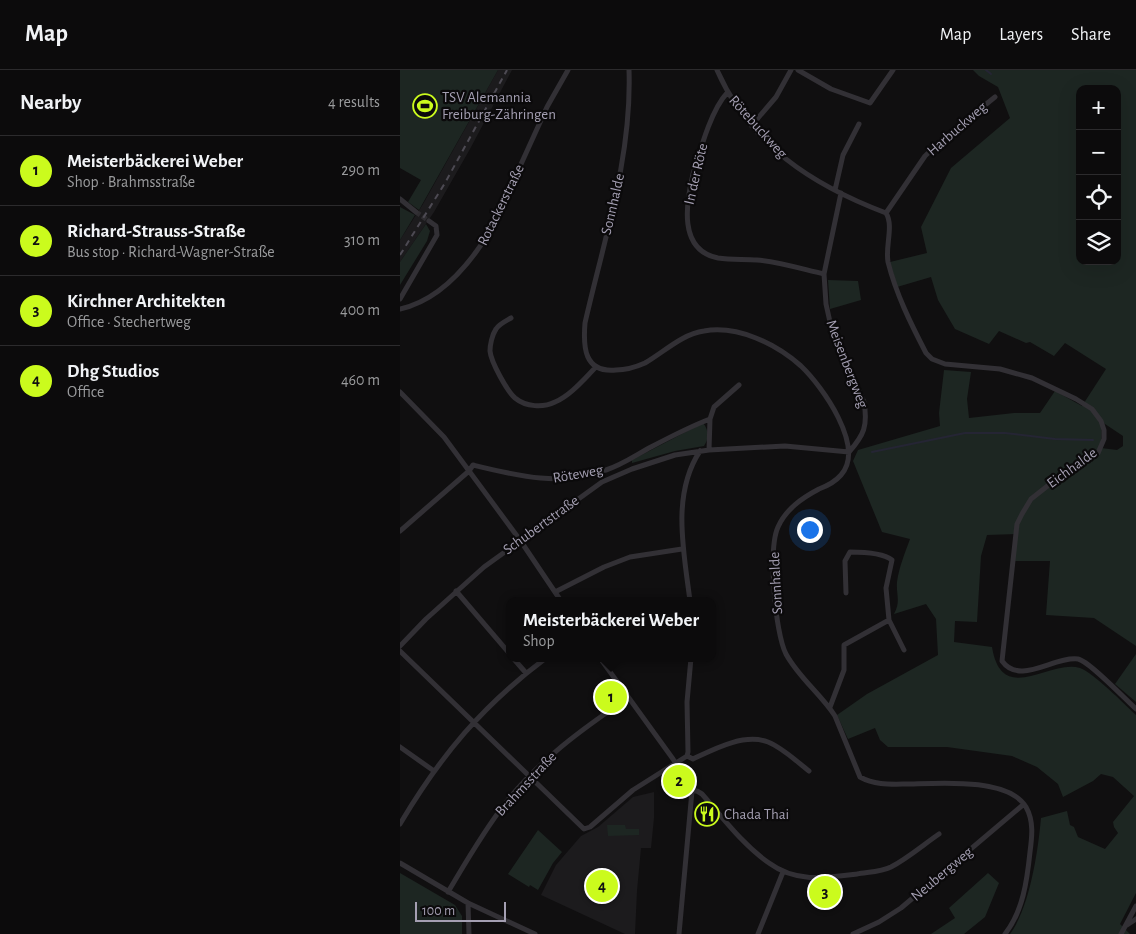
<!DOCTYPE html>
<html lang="en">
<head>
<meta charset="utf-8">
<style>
	body { margin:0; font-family:"Alegreya Sans",sans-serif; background:#1a191a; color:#f1f3f6 }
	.controls { position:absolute; right:15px; top:15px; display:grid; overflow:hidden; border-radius:10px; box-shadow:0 5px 20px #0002 }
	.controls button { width:45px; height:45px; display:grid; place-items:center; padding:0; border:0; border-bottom:1px solid #2c2b2d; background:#0c0b0c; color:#f1f3f6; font:25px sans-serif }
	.scale { position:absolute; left:15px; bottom:12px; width:91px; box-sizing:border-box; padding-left:5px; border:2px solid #a49fb2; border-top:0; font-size:14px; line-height:18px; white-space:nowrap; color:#a49fb2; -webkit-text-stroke:4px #0b0a0b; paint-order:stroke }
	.you { position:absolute; left:409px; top:459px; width:18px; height:18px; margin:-12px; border:4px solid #fff; border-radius:50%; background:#1a73e8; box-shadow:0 0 0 8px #1a73e833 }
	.badge { display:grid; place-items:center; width:32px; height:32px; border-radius:50%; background:#cbfb1d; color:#111; font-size:16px; font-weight:700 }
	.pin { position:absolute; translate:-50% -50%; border:2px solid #fff; box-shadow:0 1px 5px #0006 }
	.popup { position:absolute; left:106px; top:527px; width:210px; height:65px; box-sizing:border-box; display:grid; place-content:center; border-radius:10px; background:#0c0b0c; filter:drop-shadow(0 1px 4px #0005); font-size:16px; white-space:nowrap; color:#9a9b9d }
	.popup b { font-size:19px; color:#f1f3f6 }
	.popup::after { content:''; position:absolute; left:50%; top:100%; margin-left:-10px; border:10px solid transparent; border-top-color:#0c0b0c }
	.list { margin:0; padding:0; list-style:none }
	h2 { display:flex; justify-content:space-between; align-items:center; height:65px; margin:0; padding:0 20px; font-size:21px }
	h2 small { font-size:16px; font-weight:400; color:#9a9b9d }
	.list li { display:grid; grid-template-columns:32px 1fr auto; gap:15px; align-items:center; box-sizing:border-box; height:70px; padding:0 20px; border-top:1px solid #2c2b2d }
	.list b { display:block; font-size:19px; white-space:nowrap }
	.list p { margin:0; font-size:16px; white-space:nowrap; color:#9a9b9d }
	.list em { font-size:16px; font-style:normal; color:#9a9b9d }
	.icon { flex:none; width:28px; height:28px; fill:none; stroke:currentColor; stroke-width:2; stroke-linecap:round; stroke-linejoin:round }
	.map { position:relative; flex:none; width:736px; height:864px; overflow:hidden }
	header { display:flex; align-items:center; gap:30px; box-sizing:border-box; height:70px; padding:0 25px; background:#0c0b0c; border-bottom:1px solid #2c2b2d }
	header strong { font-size:24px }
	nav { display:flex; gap:28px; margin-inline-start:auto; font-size:18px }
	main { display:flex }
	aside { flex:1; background:#0c0b0c }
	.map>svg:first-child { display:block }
	.built { fill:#1c1b1d }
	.green { fill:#1d2622; fill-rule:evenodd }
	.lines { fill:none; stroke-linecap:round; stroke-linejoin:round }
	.stream { stroke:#252534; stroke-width:2 }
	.street-tunnel { stroke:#2e2c30; stroke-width:5; stroke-dasharray:5 2.5; stroke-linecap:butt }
	.street { stroke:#323035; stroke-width:5 }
	.rail { stroke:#4d4a53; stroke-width:2; stroke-dasharray:6 5; stroke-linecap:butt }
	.labels { text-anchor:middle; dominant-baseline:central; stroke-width:4.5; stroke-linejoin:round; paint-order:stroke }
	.poi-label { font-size:15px; fill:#a49fb2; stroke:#0b0a0b; text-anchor:start }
	.street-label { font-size:15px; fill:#a49fb2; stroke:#0b0a0b }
</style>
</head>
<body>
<header>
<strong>Map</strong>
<nav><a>Map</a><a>Layers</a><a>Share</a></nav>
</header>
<main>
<aside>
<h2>Nearby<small>4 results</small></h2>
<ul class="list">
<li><span class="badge">1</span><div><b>Meisterbäckerei Weber</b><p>Shop · Brahmsstraße</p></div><em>290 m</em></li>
<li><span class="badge">2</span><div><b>Richard-Strauss-Straße</b><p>Bus stop · Richard-Wagner-Straße</p></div><em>310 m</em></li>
<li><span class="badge">3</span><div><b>Kirchner Architekten</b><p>Office · Stechertweg</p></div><em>400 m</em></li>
<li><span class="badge">4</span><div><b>Dhg Studios</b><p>Office</p></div><em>460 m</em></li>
</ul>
</aside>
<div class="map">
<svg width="736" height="864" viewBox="0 0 736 864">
	<rect width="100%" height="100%" fill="#100f10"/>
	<!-- built -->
	<path class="built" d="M98,0h14l-42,79 -36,63 -34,50v-22l23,-36z
		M254,722v26l-3,30h-10l-4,43 -2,43h-10l-84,-39 15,-30 25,-29 17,-9 35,-30z"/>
	<!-- green -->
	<path class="green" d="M0,0h98l-79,140 -11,-8 13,-22 -21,-12z
		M573,0h163v576l-42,-28 -48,-3 4,-54h-36l3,-27 -30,1 -6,21 -4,66 -22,-1 -1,21 38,5c10,60 57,12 88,21 14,5 44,36 56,47v178l-16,31 10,10h-120c20,-27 28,-83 31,-116l26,-7 3,14 4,2 4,10 27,12 13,-16 -4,-6 -1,-5 21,-26 -21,-19 -12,-3 -8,7 -30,16 -5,-13 -21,-17 -25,-11 -65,-9h-59l-8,-7 -5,-12 -27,11 -11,-24 30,-21 71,-39 -2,-36 -10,-15 -32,10c7,-13 2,-19 3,-32 2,-15 8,-29 13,-43l-28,-7 -29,-71 5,-11 82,-24 -1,-13 5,-43 27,2 -4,27 2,19 45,-5h26l15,-22 27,15 24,-37 -41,-26 -11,13 -24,-14 -4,1 -27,-12 -10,13 -34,-15 -17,-29 -7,-23 -34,10 -7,-25 37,-9 -6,-26 30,-59 59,-50 -12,-31 -19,-11zM680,19h37v172h-37zM702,352l21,14v10l-6,4 -16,-2z
		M0,137l15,8 -15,25z
		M26,154l4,7 -3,10 -27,44v-23z
		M428,210l30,1 3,19 -31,9z
		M303,353c6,7 6,16 1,23l-29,5 -43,12v-3z
		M736,584v48l-21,-18z
		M207,755h18l1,4h13v6l-31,1z
		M138,760l24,22 -9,11 -15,27 -8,-5 -1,2 -21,-13z
		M0,803l55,32 7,11v18h-62z
		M588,803l11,10 -14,34 -21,17h-33l24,-16 -6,-10z"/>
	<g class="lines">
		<!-- stream -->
		<path class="stream" d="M586,0l5,4
			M472,382l93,-19h40l50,6 38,1"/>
		<!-- street-tunnel -->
		<path class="street-tunnel" d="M16,142l13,9"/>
		<!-- street -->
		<path class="street" d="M229,0c3,86 -25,170 -44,253 -2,24 -1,50 31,47 10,0 20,-3 29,-7 19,-11 37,-29 59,-32 34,-6 72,13 97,35 21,20 65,81 40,109 -6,7 -14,11 -22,14 -17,9 -33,20 -41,38 -10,22 -3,106 8,127 13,24 35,40 49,62l25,61c16,9 33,7 51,7 30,-1 98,-6 115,23 8,14 6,30 4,45 -3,29 -7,59 -25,82
			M317,0c33,75 95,115 169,143
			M398,0l33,19 39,14 23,-33
			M327,23c-16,17 -27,58 -34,81 -7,29 -15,76 25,84 13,2 26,1 39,2 22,2 45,9 67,14
			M352,55l24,-28 15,-27
			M435,120l8,-35 16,-31
			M0,129l16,13
			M486,143c8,13 -1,33 2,49 8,32 23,62 38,91l6,6 13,5 55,5 32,9 44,21 16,10 9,12 3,9v9l-6,14 -48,31 -19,15 -9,15 -5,10 -15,137c18,25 52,-5 76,-2 11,2 47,40 58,50
			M486,143l39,-57 17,-16 53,-43
			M0,229l37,-64 -1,-9 -7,-5
			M0,239c41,-9 71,-46 92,-81l55,-121 21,-37
			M111,248c-5,3 -12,6 -15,11 -4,6 -6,16 -6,22 1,11 17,40 25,47 11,9 28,10 40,4 16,-7 29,-23 41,-35
			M0,322l44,45 76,103 41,61
			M309,380l1,-31
			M0,461l69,-60 4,-6c45,11 88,22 133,5 16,-5 30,-15 45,-23 19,-10 38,-20 59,-28l4,-12 25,-22
			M56,521l54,63
			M155,522l49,-25 26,-10 52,-8
			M290,531c-6,-49 -19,-106 10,-150
			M489,550l15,30
			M0,576l26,-27 58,-52 118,-85 30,-13 43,-14 34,-5 76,-4 64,6c15,-17 19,-26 15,-50l-32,-71 -6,-27 -2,-30 17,-81
			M0,581l184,178 6,-2 43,-37 54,-34
			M113,588l13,15
			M200,588l73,101 19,32 -13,143
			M430,637l14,-37v-25l45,-25 -3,-32 6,-28c-9,-7 -30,-8 -42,-8l-5,9 1,32
			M0,677l34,24
			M287,686l6,3c21,-10 51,-26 75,-17 15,6 28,19 41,29
			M287,686l1,-4 -1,-50 4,-44
			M292,721h5l5,3c21,24 41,51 67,69 27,20 57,15 88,11 11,-2 24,-2 34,-7 17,-9 32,-22 48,-33
			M0,754c41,-69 82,-118 146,-166
			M0,793l68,40 67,31
			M48,822c18,-30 35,-60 56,-87 34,-44 78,-76 124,-107
			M68,833l1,31
			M727,855l9,-6
			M358,864l25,-62
			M453,864l26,-12 22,-14 123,-104
			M721,864l15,-28"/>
		<!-- rail -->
		<path class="rail" d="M0,185l45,-72 62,-113"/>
	</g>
	<!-- icons -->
	<defs>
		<g id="stadium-ring" transform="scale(1.25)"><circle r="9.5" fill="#0b0a0b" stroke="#cbfb1d" stroke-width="1.5"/><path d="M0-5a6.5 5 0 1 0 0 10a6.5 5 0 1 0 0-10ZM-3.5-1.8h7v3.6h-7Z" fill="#cbfb1d"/></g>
		<g id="restaurant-ring" transform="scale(1.25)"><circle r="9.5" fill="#0b0a0b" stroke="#cbfb1d" stroke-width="1.5"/><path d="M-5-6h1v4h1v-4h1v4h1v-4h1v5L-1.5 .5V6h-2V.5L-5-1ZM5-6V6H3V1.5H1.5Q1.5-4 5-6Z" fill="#cbfb1d"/></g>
	</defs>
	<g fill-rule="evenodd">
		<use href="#stadium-ring" x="25" y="36"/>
		<use href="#restaurant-ring" x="307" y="744"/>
	</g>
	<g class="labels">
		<!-- poi labels -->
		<g class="poi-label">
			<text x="42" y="27">TSV Alemannia<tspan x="42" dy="17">Freiburg-Zähringen</tspan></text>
			<text x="324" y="744">Chada Thai</text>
		</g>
		<!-- street labels -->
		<g class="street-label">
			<text transform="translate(358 57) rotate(48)">Rötebuckweg</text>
			<text transform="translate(557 59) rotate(-41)">Harbuckweg</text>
			<text transform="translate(296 104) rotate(-77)">In der Röte</text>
			<text transform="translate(213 134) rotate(-77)">Sonnhalde</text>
			<text transform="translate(101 135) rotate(-64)">Rotackerstraße</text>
			<text transform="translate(447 294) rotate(69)">Meisenbergweg</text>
			<text transform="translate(672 398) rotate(-36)">Eichhalde</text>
			<text transform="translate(178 404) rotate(-10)">Röteweg</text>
			<text transform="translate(141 455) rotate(-36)">Schubertstraße</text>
			<text transform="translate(376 513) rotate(-93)">Sonnhalde</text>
			<text transform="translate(126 714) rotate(-47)">Brahmsstraße</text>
			<text transform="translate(542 804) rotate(-40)">Neubergweg</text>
		</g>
	</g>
</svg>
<div class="controls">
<button>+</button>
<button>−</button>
<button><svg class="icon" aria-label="locate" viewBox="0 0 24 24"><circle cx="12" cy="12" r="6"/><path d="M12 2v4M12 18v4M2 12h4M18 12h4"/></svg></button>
<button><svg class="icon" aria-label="layers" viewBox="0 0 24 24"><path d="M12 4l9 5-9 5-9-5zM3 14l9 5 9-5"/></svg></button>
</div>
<div class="scale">100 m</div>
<div class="you"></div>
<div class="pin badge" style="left:211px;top:627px">1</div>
<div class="popup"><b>Meisterbäckerei Weber</b>Shop</div>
<div class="pin badge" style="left:279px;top:711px">2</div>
<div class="pin badge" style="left:425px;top:822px">3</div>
<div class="pin badge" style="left:202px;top:816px">4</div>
</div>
</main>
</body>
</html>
